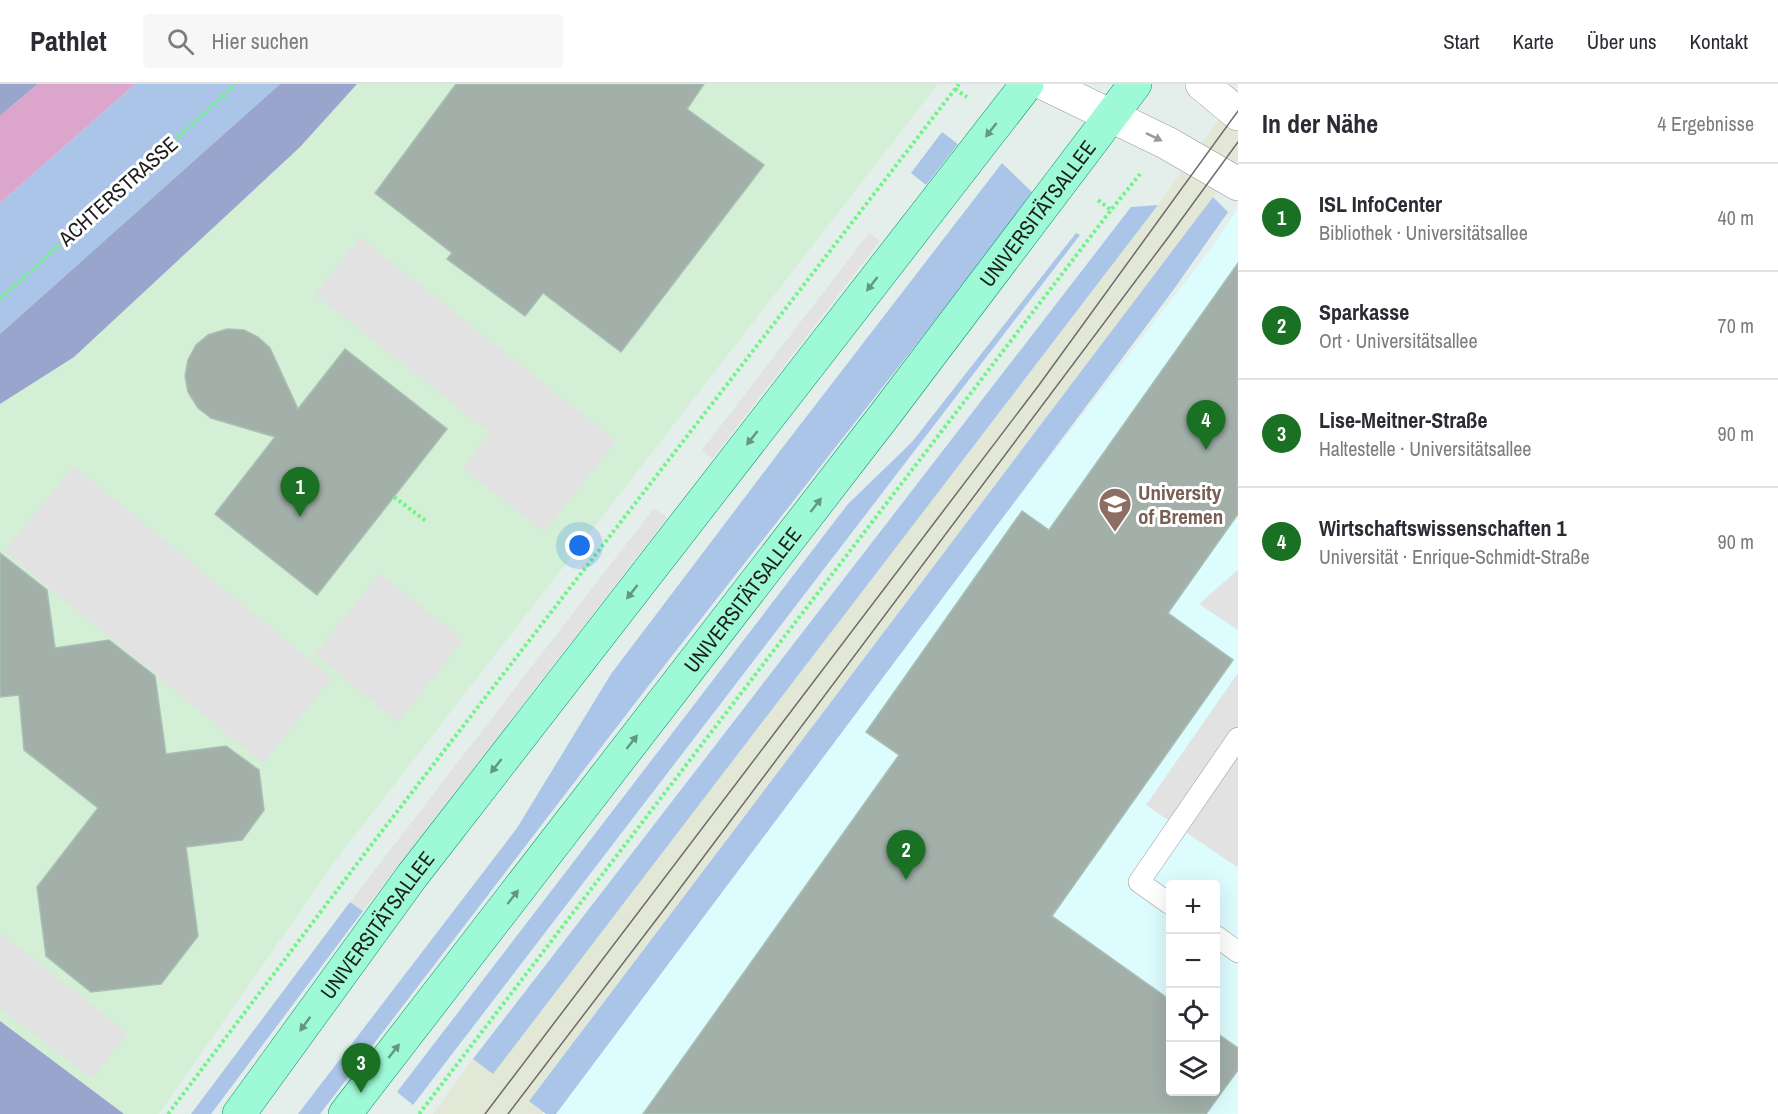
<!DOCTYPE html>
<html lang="de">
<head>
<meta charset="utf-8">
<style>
	body { margin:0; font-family:"Archivo Narrow",sans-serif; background:#f7f7f7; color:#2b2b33 }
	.controls { position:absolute; right:18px; bottom:18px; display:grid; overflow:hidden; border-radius:6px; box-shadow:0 6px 24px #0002 }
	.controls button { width:54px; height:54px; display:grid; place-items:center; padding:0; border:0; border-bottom:2px solid #e1e1e2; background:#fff; color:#2b2b33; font:30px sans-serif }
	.you { position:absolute; left:580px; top:462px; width:21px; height:21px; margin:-15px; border:4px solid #fff; border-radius:50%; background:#1a73e8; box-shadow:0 0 0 9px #1a73e833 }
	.badge { display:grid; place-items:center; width:39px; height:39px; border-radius:50%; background:#1a7124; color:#fff; font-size:20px; font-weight:700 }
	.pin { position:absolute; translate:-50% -50px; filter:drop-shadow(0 2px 3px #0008) }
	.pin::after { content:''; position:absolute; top:32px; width:21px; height:18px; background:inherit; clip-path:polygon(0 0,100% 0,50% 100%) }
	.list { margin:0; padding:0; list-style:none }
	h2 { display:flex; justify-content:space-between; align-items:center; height:78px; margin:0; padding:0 24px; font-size:26px }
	h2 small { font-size:20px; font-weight:400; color:#7c7c81 }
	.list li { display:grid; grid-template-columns:39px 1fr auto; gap:18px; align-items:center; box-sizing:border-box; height:108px; padding:0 24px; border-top:2px solid #e1e1e2 }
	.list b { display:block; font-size:22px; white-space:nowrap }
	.list p { margin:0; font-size:20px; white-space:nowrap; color:#7c7c81 }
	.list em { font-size:20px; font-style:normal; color:#7c7c81 }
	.icon { flex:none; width:33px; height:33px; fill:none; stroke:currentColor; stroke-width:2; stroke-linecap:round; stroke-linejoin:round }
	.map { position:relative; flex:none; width:1238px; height:1030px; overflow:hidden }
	header { display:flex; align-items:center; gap:36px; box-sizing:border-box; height:84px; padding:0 30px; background:#fff; border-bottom:2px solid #e1e1e2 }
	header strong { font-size:28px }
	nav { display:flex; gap:33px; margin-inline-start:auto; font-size:21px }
	.search { width:420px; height:54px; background:#f7f7f7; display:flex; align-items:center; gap:15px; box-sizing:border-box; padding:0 21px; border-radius:6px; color:#7c7c81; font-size:22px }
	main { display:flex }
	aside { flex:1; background:#fff }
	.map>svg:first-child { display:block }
	.commercial { fill:#d3efd6 }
	.industrial { fill:#e3e7d6 }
	.education { fill:#ddfcfe; fill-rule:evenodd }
	.grass { fill:#abc5e8 }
	.forest { fill:#99a5cd }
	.parking { fill:#e2e2e2 }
	.water { fill:#dba5cc }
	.building { fill:#a3b0aa; stroke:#a7c0b3; stroke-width:1.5 }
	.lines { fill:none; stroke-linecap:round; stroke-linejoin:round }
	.service-casing { stroke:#9b9b9b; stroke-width:22 }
	.minor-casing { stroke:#9b9b9b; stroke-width:34 }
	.primary-casing { stroke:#04946d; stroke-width:34 }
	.path { stroke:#6df684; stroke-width:4; stroke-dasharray:3 3; stroke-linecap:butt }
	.service { stroke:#fff; stroke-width:21 }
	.minor { stroke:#fff; stroke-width:33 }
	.primary { stroke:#9ef9d7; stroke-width:33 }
	.tram { stroke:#6c6c6c; stroke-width:1.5 }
	.oneway { fill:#649684 }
	.oneway2 { fill:#9a9a9a }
	.labels { text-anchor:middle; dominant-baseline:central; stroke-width:6; stroke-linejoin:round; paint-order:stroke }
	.street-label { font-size:21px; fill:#1e1e1e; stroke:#fff }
	.education-label { font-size:21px; font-weight:bold; fill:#785e54; stroke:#fff; text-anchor:start }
</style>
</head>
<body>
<header>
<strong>Pathlet</strong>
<div class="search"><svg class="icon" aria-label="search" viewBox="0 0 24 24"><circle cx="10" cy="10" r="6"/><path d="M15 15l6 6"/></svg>Hier suchen</div>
<nav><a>Start</a><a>Karte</a><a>Über uns</a><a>Kontakt</a></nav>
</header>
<main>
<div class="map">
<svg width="1238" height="1030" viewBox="0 0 1238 1030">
	<rect width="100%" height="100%" fill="#e4efec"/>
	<!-- commercial -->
	<path class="commercial" d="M280,0h658l-603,777 -176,253h-159v-780z"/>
	<!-- industrial -->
	<path class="industrial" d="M1238,8v68l-25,37 -684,903 15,12 -1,2h-110l40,-55 20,14 660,-861z"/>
	<!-- education -->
	<path class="education" d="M1238,124v906h-695l670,-868zM1170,800h46v208h-46z"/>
	<!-- grass -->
	<path class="grass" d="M135,0h145l-280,250v-131z
		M942,48l16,12 -32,41 -15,-12z
		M1002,79l32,31 -395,504 -319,416h-22l219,-286 94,-154 172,-227z
		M1213,113l15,15 -54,77 -618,825h-10l-17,-13z
		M1158,121l-665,869 -20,-15 658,-852z
		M1076,149l4,2 -667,870 -16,-13 451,-588 64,-62z
		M350,818l13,9 -152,203h-20z"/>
	<!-- forest -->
	<path class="forest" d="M0,0h38l-38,32z
		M280,0h77l-57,63 -226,210 -74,47v-70z
		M0,937l124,93h-124z"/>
	<!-- parking -->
	<path class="parking" d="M869,149l11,8 -168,218 -10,-9z
		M360,153l256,204 -72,91 -81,-64 27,-35 -175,-139z
		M74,382l258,212 -69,85 -259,-212z
		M654,424l13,10 -304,393 -13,-9z
		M1238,486v60l-39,-26z
		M380,489l83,67 -65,82 -83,-68z
		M1238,589v193l-1,1 -91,-62z
		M0,849l128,100 -36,46 -92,-71z"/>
	<!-- water -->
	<path class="water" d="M38,0h97l-135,119v-87z"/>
	<!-- building -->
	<path class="building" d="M456,0h248l-17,25 77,56 -143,187 -78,-59 -18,23 -78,-57 5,-6 -77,-60z
		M1238,179v251l-70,99 65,47 -181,256 118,84v92h45v-60l23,16v22l-32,44h-563l256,-359 -33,-23 156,-221 27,19z
		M227,245l17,1 14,7 12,11 28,61 47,-60 102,80 -130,166 -102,-81 60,-77 -64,-19 -13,-10 -10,-16 -3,-16 3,-16 8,-15 12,-10z
		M0,469l47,37 8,58 54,-8 46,36 11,78 60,-8 33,24 5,40 -22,30 -56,7 12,89 -37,48 -70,8 -45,-36 -9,-69 61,-79 -74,-58 -5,-55 -19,2z"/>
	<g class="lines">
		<!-- service casing -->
		<g class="service-casing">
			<path id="service" d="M1170,820l-31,-22 99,-144
				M1216,852l22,16"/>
		</g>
		<!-- minor casing -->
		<g class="minor-casing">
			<path id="minor" d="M1045,0l122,59 71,41
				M1202,0l36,30"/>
		</g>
		<!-- primary casing -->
		<g class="primary-casing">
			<g id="primary">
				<path id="s1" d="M239,1030l173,-238 615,-792"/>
				<path id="s2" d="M345,1030l542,-702 248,-328"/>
			</g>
		</g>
		<!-- path -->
		<path class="path" d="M955,5l12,8
			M1098,116l13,10
			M0,215l236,-215
			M394,413l32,24
			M168,1030l201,-266 590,-764
			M419,1030l692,-904 29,-36"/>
		<!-- service -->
		<use href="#service" class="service"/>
		<!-- minor -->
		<use href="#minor" class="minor"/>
		<!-- primary -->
		<use href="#primary" class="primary"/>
		<!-- tram -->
		<path class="tram" d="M485,1030l554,-729 199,-274
			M508,1030l164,-215 498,-664 68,-93"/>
	</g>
	<!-- one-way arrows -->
	<defs><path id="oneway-solid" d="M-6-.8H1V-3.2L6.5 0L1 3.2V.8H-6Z" transform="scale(1.5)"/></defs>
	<g class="oneway">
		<use href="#oneway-solid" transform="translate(991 46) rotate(128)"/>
		<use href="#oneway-solid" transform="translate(872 200) rotate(128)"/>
		<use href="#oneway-solid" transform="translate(752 354) rotate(128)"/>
		<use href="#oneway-solid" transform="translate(816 421) rotate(-52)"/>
		<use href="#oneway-solid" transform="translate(632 508) rotate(128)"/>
		<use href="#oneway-solid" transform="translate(632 658) rotate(-52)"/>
		<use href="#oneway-solid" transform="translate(496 682) rotate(128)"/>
		<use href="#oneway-solid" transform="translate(513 813) rotate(-52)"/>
		<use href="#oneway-solid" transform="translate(305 940) rotate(126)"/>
		<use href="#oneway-solid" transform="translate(394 967) rotate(-52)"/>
	</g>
	<use class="oneway2" href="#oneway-solid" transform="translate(1154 53) rotate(26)"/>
	<!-- icons -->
	<defs>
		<g id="university-pin" transform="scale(1.725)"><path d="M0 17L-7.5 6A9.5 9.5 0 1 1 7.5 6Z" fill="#8d6e63" stroke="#fff"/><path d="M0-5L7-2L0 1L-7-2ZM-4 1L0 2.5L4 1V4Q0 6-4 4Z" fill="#fff"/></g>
	</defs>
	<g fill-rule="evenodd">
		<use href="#university-pin" x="1115" y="420"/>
	</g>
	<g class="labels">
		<!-- street labels -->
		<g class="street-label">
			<text transform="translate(118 107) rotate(-42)">ACHTERSTRASSE</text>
			<text stroke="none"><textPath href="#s2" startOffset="1136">UNIVERSITÄTSALLEE</textPath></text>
			<text stroke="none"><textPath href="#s2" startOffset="650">UNIVERSITÄTSALLEE</textPath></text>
			<text stroke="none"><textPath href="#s1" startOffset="234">UNIVERSITÄTSALLEE</textPath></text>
		</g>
		<!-- education labels -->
		<g class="education-label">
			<text x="1138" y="408">University<tspan x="1138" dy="24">of Bremen</tspan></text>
		</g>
	</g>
</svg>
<div class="controls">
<button>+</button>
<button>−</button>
<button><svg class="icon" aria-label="locate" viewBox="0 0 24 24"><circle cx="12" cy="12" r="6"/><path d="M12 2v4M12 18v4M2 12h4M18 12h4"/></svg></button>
<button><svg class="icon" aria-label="layers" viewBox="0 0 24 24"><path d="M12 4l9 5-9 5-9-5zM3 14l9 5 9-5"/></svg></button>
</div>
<div class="you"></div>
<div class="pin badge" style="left:300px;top:433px">1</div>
<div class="pin badge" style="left:906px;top:796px">2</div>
<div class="pin badge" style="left:361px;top:1009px">3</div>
<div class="pin badge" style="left:1206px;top:366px">4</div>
</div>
<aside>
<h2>In der Nähe<small>4 Ergebnisse</small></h2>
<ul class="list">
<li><span class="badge">1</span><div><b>ISL InfoCenter</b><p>Bibliothek · Universitätsallee</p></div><em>40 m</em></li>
<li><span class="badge">2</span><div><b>Sparkasse</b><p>Ort · Universitätsallee</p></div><em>70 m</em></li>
<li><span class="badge">3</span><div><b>Lise-Meitner-Straße</b><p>Haltestelle · Universitätsallee</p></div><em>90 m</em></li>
<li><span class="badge">4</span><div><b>Wirtschaftswissenschaften 1</b><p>Universität · Enrique-Schmidt-Straße</p></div><em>90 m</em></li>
</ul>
</aside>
</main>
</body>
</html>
